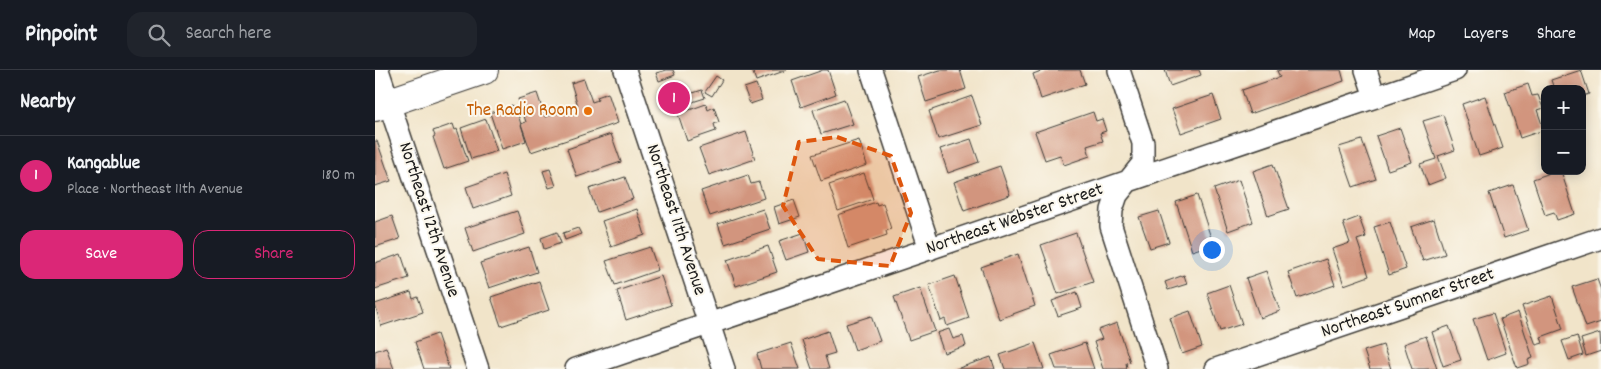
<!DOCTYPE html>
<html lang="en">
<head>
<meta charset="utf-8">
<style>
	body { margin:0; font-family:Dekko,sans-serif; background:#20242c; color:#f1f3f6 }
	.controls { position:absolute; right:15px; top:15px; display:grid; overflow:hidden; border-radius:10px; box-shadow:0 2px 12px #0003 }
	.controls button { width:45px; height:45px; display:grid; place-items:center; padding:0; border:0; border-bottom:1px solid #363941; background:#171b24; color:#f1f3f6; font:25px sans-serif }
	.you { position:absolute; left:836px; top:179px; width:18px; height:18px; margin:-12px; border:4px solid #fff; border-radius:50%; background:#1a73e8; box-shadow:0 0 0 8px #1a73e833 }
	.badge { display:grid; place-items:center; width:32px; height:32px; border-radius:50%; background:#db2777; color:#fff; font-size:16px; font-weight:700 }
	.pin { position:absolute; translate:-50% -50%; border:2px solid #fff; box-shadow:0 1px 5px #0006 }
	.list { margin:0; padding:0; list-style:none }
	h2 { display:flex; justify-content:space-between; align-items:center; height:65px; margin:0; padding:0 20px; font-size:21px }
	h2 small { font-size:16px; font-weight:400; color:#9ea1a6 }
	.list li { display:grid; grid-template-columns:32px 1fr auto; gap:15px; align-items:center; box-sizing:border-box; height:80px; padding:0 20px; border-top:1px solid #363941 }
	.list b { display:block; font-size:19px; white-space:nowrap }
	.list p { margin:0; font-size:16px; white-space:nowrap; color:#9ea1a6 }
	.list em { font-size:16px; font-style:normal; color:#9ea1a6 }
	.actions { display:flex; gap:10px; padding:15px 20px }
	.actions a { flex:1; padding:11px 0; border:1px solid #db2777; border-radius:15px; text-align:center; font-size:18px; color:#db2777 }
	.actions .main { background:#db2777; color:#fff }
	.icon { flex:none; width:28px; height:28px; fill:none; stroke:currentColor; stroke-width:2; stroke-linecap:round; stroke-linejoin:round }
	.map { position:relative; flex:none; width:1226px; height:299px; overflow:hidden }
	header { display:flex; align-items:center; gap:30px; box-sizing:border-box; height:70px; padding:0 25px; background:#171b24; border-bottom:1px solid #363941 }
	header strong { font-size:24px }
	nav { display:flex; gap:28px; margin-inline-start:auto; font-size:18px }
	.search { width:350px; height:45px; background:#20242c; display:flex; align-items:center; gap:12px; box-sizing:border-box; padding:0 18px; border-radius:15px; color:#9ea1a6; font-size:19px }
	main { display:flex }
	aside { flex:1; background:#171b24 }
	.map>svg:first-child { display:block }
	.building { fill:#d2957e }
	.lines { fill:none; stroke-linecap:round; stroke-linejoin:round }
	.street-casing { stroke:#3c3a36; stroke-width:24 }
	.secondary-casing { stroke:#3c3a36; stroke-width:30 }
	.street { stroke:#fff; stroke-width:21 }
	.secondary { stroke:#fff; stroke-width:28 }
	.marked { fill:#de560d; fill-opacity:0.2; stroke:#de560d; stroke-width:4; stroke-dasharray:10 6; stroke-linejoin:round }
	.food-dot { fill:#e8710a; stroke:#fbf7ec; stroke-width:2 }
	.labels { text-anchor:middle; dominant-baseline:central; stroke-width:4; stroke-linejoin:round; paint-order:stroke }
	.food-label { font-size:19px; fill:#c56008; stroke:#fbf7ec; text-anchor:end }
	.street-label { font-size:19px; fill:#1c1c1c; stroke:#fbf7ec }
</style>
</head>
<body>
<header>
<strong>Pinpoint</strong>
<div class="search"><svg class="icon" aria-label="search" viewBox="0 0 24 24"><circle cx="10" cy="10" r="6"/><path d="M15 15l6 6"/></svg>Search here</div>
<nav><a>Map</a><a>Layers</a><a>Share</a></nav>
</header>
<main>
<aside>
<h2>Nearby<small></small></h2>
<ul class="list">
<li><span class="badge">1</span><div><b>Kangablue</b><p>Place · Northeast 11th Avenue</p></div><em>180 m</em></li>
</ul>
<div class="actions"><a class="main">Save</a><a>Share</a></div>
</aside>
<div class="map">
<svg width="1226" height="299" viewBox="0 0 1226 299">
	<rect width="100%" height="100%" fill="#fbf7ec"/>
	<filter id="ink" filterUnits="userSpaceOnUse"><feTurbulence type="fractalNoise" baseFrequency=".02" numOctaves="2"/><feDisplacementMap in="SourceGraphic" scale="10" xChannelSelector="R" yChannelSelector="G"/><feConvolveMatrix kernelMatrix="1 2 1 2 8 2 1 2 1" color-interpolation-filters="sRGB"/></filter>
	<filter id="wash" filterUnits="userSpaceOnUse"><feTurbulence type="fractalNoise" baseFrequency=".0096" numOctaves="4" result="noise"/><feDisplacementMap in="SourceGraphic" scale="20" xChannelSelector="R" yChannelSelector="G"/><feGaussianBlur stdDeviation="1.12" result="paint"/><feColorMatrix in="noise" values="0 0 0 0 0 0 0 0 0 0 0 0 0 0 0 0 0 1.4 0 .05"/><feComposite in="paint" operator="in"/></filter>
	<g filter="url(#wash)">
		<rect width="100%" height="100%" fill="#f1e4c9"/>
		<g id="blocks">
			<!-- building -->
			<path class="building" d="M292,0h6l2,5 -16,6 -3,-8z
				M377,0h35l-31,11z
				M448,0h5l8,24 -35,13 -9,-26z
				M565,0h20l6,19 -40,13 -8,-25z
				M669,0h36l5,14 -44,15 -8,-25z
				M790,0h34l2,5 -31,11z
				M905,0h61l3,11 -94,33 -8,-24 38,-13 -3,-6z
				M1206,0l8,24 -7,2v-7h-28l-3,-9z
				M341,6l6,4 -10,16 -7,-4z
				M209,9l8,23 6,-2 -1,-3 11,-4 10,30 -87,29 -10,-28 5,-2 -8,-23 19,-6 8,24 33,-11 -7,-23z
				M381,14l6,16 -12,4 -6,-16z
				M1153,14l4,12 6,-1 5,13 -6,2 7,20 -24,8 -15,-46z
				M296,17l13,16 -7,6 -13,-16z
				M327,20l3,8 -19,6 -2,-8z
				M838,25l8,24 -40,14 -9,-24z
				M597,26l10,29 -44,14 -9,-28z
				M1110,26l18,52 -24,8 -17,-52z
				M469,29l9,25 -32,10 -8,-24z
				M331,34l2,6 6,-3 5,15 -5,2 2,7 -29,10 -9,-27z
				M137,35l1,4 3,-1 10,33 -24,8 -12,-36z
				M718,42l3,9 6,-2 4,12 -6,2 3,8 -16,5 3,10 -26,9 -4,-10 -15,5 -10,-28z
				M1068,45l12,35 -17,6 8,22 -18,7 -8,-21 16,-5 -13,-38z
				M111,49l11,32 -26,8 -10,-31z
				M78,54l2,6 2,-1 11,32 -24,8 -11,-32 2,-1 -2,-5z
				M1025,58l12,34 -24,8 -12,-34z
				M371,62l9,27 -46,16 -10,-27z
				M236,64l10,28 -44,15 -10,-28z
				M596,69l8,23 -31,11 -8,-24z
				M484,70l8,25 -46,16 -9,-26z
				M987,70l14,39 -23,8 -14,-40z
				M0,71h2l14,40 -16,5z
				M898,94l16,45 -21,7 -15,-45z
				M625,96l10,29 -46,16 -10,-29z
				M175,99l6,17 -7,2 -6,-17z
				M1181,101h5l14,43 -18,6 -3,-8 -9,3 -12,-36z
				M489,103l9,26 -35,12 -9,-26z
				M129,104l7,22 -38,13 -7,-22z
				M373,105l3,9 8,-2 5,16 -54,18 -9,-25z
				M250,107l8,22 -36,13 -8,-23z
				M864,110l14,42 -25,9 -14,-42z
				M1138,115l15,45 -24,8 -15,-45z
				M822,125l16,49 -21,7 -16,-49z
				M419,130l6,17 -21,7 -5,-17z
				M501,132l1,3 6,-2 8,26 -5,2 1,4 -39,13 -10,-33z
				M262,139l8,26 -34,12 -9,-26z
				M388,139l7,20 -45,15 -7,-20z
				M142,141l8,23 -52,18 -8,-24z
				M784,141l10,31 -19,6 -11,-31z
				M17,146l8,23 -25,8v-25z
				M984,147l7,20 -9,3 12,36 -25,9 -12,-36 18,-6 -7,-20z
				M1059,149l11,35 -22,7 -12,-34z
				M1015,152l16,47 -17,6 -15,-48z
				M203,158l3,6 -16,6 -2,-7z
				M182,162l4,11 -17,6 -3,-11z
				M428,163l6,19 -23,8 -7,-19z
				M701,163l17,49 -35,12 -17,-49z
				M393,176l9,26 -41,14 -9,-26z
				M154,177l8,25 -48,16 -9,-25z
				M275,177l8,23 -43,15 -9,-24z
				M26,184l8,24 -34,11v-26z
				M643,184l17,52 -36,13 -18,-52z
				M951,189l9,26 -38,13 -9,-26z
				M891,201l14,40 -20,7 -14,-40z
				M809,205l3,9 -19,6 -3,-8z
				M286,206l10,29 -45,15 -9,-29z
				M580,206l14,42 -22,8 -2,-7 -4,2 -12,-36z
				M1222,209l4,11v32l-15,5 -14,-40z
				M164,211l10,29 -48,16 -10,-29z
				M854,215l13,39 -22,7 -13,-38z
				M545,218l15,43 -26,9 -15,-43z
				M36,222l2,7 5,-2 5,15 -42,14 -6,-22z
				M702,222l5,16 -24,8 -6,-15z
				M1177,226l11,33 -22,8 2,6 -7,2 -14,-39z
				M815,241l12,36 -20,7 -12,-36z
				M1143,242l15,46 -5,2 1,4 -12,4 -17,-49z
				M1118,243l13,40 -19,7 -14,-41z
				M496,246l9,25 -25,9 -9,-26z
				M742,253l13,39 -4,1 1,5 -1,1h-23l-9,-27 8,-3 -4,-9z
				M1074,256l12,34 -18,6 -11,-34z
				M574,259l4,10 10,-3 3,10 -22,7 -7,-20z
				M453,261l7,22 -10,3 4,13h-17l-10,-29z
				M1225,263l1,18 -15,5 -5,-17z
				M62,264l12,35h-25l-9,-27z
				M1051,266l11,33h-25l-8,-25z
				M1202,266l6,19 -14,5 -7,-19z
				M416,273l9,26h-39l-4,-15z
				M660,273l9,26h-39l-5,-14z
				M710,273l9,26h-38l-5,-14z
				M1008,275l8,24h-21l-6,-18z
				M11,277l8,22h-19v-18z
				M616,287l4,12h-39z"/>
		</g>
	</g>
	<g filter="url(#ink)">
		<use href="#blocks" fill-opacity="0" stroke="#3c3a36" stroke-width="1"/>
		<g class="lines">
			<!-- street casing -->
			<g class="street-casing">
				<path id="street" d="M3,0l100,299
					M250,0l99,299
					M496,0l59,179
					M744,0l24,73v20l-26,32 -5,15 -1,16 46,143
					M991,0l9,27
					M201,299l879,-299
					M841,299l385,-131"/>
			</g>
			<!-- secondary casing -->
			<g class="secondary-casing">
				<path id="secondary" d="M0,37l109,-37"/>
			</g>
			<!-- street -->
			<use href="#street" class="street"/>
			<!-- secondary -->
			<use href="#secondary" class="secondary"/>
		</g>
	</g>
	<!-- marked area -->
	<path class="marked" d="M462,67l54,19 20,57 -21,53 -72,-7 -35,-53 16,-64z"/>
	<!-- markers -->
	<circle class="food-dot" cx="213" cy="41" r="5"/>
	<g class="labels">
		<!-- food labels -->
		<g class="food-label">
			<text x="203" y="41">The Radio Room</text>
		</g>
		<!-- street labels -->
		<g class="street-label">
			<text transform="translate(53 150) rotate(72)">Northeast 12th Avenue</text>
			<text transform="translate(300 150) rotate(72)">Northeast 11th Avenue</text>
			<text transform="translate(640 150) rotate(-19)">Northeast Webster Street</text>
			<text transform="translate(1033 234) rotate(-19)">Northeast Sumner Street</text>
		</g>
	</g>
</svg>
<div class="controls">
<button>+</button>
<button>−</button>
</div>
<div class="you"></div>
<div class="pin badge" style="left:299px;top:28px">1</div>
</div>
</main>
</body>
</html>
